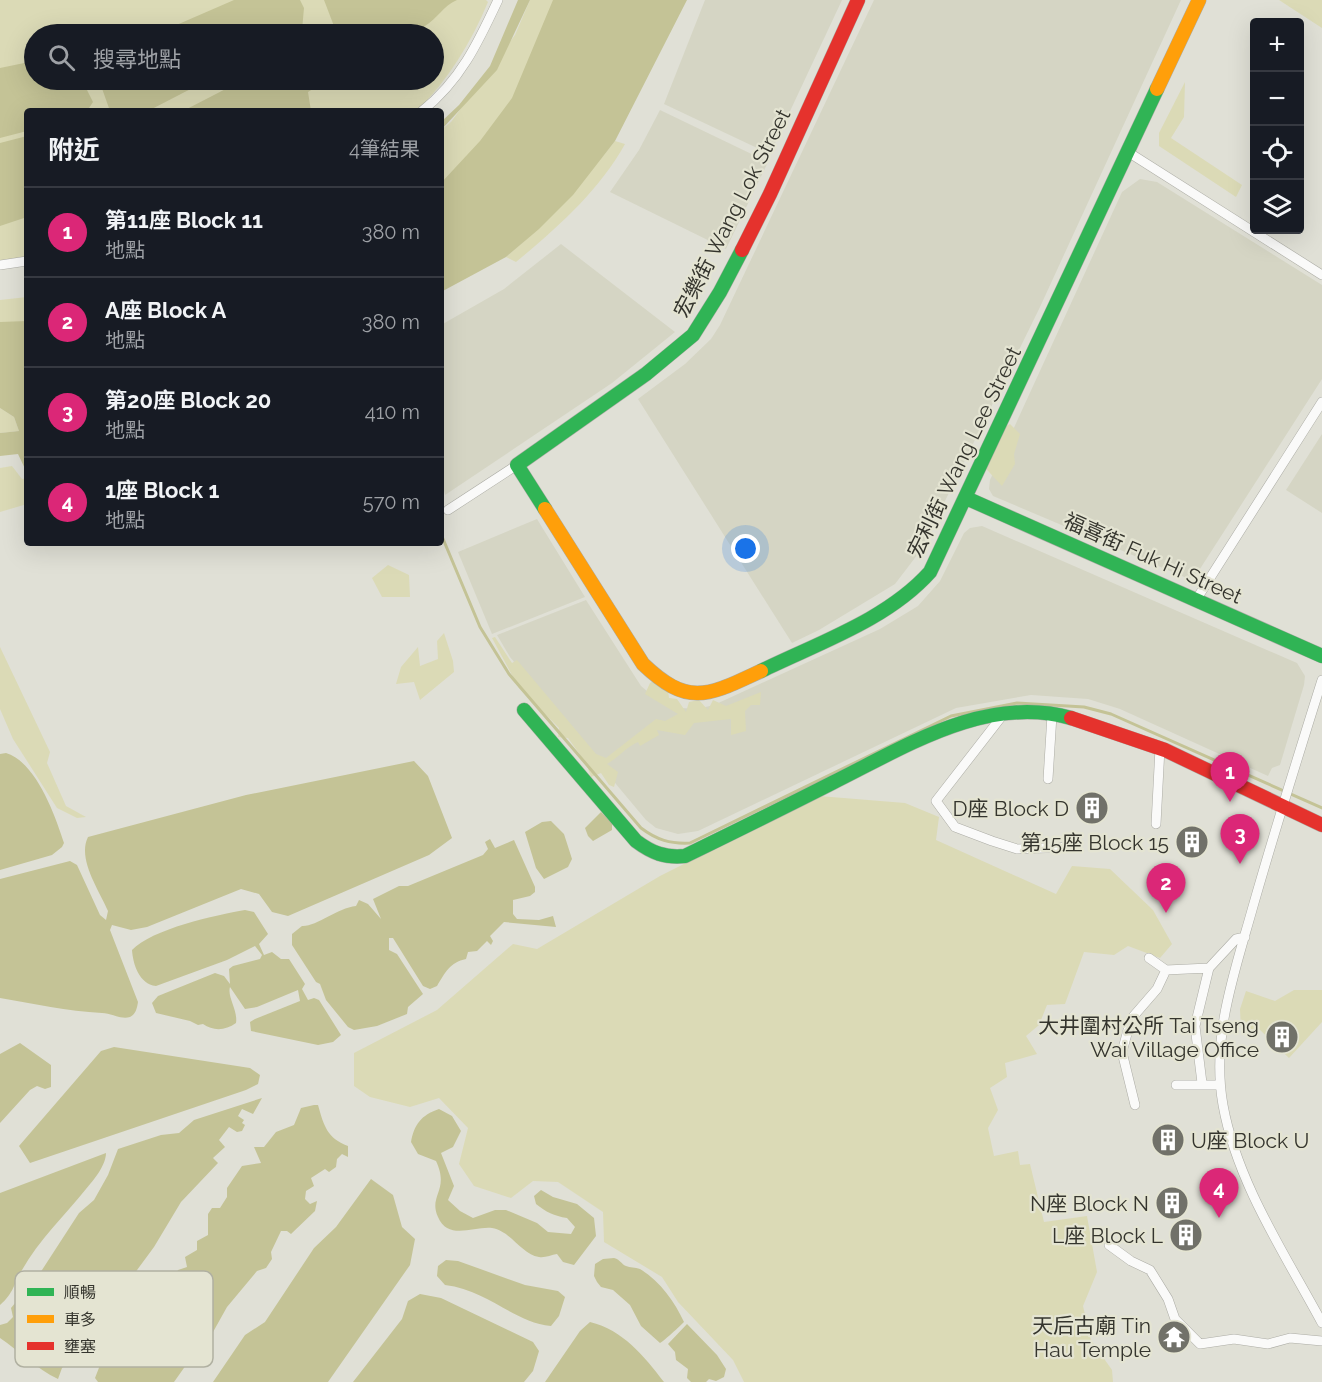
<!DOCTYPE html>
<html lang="zh-TW">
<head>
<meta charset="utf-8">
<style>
	body { margin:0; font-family:Raleway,"Noto Sans TC",sans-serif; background:#20242c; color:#f1f3f6 }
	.controls { position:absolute; right:18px; top:18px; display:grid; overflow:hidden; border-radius:6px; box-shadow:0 6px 24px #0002 }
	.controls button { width:54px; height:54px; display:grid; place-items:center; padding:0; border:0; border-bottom:2px solid #363941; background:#171b24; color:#f1f3f6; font:30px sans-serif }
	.you { position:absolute; left:746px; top:549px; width:21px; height:21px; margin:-15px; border:4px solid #fff; border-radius:50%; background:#1a73e8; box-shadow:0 0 0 9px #1a73e833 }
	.badge { display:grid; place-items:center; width:39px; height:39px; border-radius:50%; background:#db2777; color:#fff; font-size:20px; font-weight:700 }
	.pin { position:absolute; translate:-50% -50px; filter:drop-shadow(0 2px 3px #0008) }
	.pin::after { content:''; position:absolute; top:32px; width:21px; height:18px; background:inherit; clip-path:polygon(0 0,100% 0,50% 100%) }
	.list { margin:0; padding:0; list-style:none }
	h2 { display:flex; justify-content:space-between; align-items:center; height:78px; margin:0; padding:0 24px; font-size:26px }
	h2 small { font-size:20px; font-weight:400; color:#9ea1a6 }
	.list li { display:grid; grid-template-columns:39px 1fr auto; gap:18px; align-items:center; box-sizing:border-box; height:90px; padding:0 24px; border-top:2px solid #363941 }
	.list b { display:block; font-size:22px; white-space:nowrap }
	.list p { margin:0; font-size:20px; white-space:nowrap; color:#9ea1a6 }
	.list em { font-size:20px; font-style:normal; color:#9ea1a6 }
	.icon { flex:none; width:33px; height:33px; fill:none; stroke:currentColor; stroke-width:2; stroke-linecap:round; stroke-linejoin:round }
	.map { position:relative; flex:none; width:1322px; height:1382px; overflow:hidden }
	.search { position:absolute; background:#171b24; box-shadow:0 6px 24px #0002; left:24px; top:24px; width:420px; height:66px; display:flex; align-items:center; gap:15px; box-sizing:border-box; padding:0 21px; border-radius:33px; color:#9ea1a6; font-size:22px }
	.panel { position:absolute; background:#171b24; box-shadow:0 6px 24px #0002; left:24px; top:108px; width:420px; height:438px; border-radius:6px }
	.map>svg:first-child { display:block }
	.built { fill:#d5d5c4 }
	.green { fill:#dbdab6; fill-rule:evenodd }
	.water { fill:#c4c396 }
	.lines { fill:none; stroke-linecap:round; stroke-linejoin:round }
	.stream { stroke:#c4c396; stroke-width:3 }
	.street-casing { stroke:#acaca5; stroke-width:10 }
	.fast-casing { stroke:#acaca5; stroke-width:15 }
	.slow-casing { stroke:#acaca5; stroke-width:15 }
	.jam-casing { stroke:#acaca5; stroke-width:15 }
	.street { stroke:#fafaf9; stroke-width:9 }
	.fast { stroke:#30b455; stroke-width:14 }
	.slow { stroke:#ff9f0a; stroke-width:14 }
	.jam { stroke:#e5322d; stroke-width:14 }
	.labels { text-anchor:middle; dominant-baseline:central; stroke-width:4.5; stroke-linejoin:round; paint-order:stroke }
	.street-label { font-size:21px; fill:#35352e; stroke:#e4e4d2 }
	.poi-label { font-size:21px; fill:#35352e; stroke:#e4e4d2; text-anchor:end }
	.key { fill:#e4e4d2; stroke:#b0b0a1; stroke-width:1.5 }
	.key-label { font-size:16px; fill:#35352e }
</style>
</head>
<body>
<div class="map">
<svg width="1322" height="1382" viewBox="0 0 1322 1382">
	<rect width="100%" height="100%" fill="#e0e0d6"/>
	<!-- built -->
	<path class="built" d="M705,0h137l-72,154 -106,-50z
		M874,0h307l-141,307 -119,243 -26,34 -76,46 -27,13 -154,-244 47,-35 26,-25 9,-14z
		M660,110l108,52 -42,87 -116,-57 29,-42z
		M1140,179l17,3 165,103v94l-124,193 -9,7 -196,-83 -4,-7 1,-9 132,-288z
		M561,244l114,88 -63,51 -167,112 -4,-16v-154l63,-36z
		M1322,434v79l-36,-23z
		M537,519l48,78 -93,37 -34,-82z
		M982,526l315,137 8,13 -1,9 -24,80 -8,3 -4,8 -148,-67 -32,-10 -57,-4 -75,13 -258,123 -20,3 -22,-6 -10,-8 -136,-163 -13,-22 89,-35 55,86 12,10 28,12 16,1 17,-4 166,-76 38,-23 22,-25 24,-48 6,-5z"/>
	<!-- green -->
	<path class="green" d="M0,0h486l2,2c-17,41 -40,78 -71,109h-390v149l-27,2zM34,34h400v46h-400z
		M530,0h88l-177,230v-100l10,-8 64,-87z
		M1279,0h43v28z
		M1185,82l-1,35 -13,21 71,47 -6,12 -77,-51v-13z
		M615,141l10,3c-26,47 -68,84 -109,118l-10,-5c42,-35 75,-73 109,-116z
		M27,297v34l-27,-9v-22z
		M0,408l14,9 5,14 -19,2z
		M1010,424l10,10 -6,20 1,10 -13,22 -25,-27 13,-24z
		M12,466l10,13 5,-1v26l-27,8v-44z
		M388,565l21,10 1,22h-28l-10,-19z
		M444,633l9,28 1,11 -34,28 -6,-18 -18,2 5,-17 17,-20 2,19 18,-7 -1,-18z
		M495,637l17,26 5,-3 79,94 10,4 50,-39 9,2 13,-7 -33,-20 5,-11 16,-9 3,24 8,1 9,13 3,-10 10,-2 9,10 5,-10 13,6 35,-14 -1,13h-9l-6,6 1,20 -15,4v-16l-37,4 -9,12 -28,-5 2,5 -19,11 -2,-4c-12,5 -20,16 -31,22l11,8 -4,15 -5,-2 -8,-12 -10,4 -5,-14 -18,-25 -10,-1 1,-9 -40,-40 -27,-50z
		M0,647l50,105 -3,11 19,43 20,11 -9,1 -20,-10 -44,-69 -13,-30z
		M819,796l86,7 34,14 -3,23 120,54 16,-28 38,3 43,41 19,34 -12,14 -32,-12 -14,9 -30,-3 -19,52 -18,1 -8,20 -13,11 11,18 -32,9 2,14 -17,11 8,22 -10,18 6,28 24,-5 2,14 10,-1 14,58 43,-6 10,56 -14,34 8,34 21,30 1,12h-369l-11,-22 -55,-58 -16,-25 -58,-35 -1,-30 -45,-30 -25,-1 -22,17 -37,-12 -15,-22 9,-36 -29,-30 -29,9 -40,-10 -16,-11v-33l83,-43 76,-66 24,5 123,-73z
		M1294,990h28v32l-33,36 -30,-29h-18l-1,-20 6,-18 29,10z"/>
	<!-- water -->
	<path class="water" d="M234,0h66l4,8 -2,22 -8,4h-162l21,-8 5,7z
		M324,0h133c-14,6 -20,19 -32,26 -23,15 -60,9 -88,8z
		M518,0h12l-33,70 -56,60v-8l18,-17 31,-39z
		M553,0h134l-72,141 -42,54 -34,34 -33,28 -65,35v-109l39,-42 32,-43z
		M34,61v19h48l11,22 -6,9h-60v20l-27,7v-70z
		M99,80h109l-60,31h-38z
		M243,80h76l-3,7 -8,5 3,19h-128z
		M27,136v81l-27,9v-83z
		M27,321v152l-9,-19 -18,2v-23l19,-2 -5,-14 -14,-9v-86z
		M6,753c30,9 49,62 58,90l-2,4 -10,8 -52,15v-116z
		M414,761l14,15 24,62 -23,17 -141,61 -16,-4 -13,-18 -18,-5 -94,38 -16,3 -19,-5 -2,5 28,72c-1,6 -2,12 -8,15 -9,3 -19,-4 -28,-4 -35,-2 -68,-9 -102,-15v-119l70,-18 7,4 23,50 6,5 2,-9c-9,-21 -31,-52 -20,-74l158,-42z
		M601,812l11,11v7l-19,11 -5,-5 -3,-8z
		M551,821l13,13 8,25 -4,8 -24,12 -8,-11 -11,-36 17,-10z
		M490,839l5,9 19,-8 21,47v5l-5,4 -17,4v14l4,5 22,1 14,-4 3,11 -52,-5 -14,14 3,5 -2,4 -4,-4 -10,10 -9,1 -2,7c-16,3 -21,14 -29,27l-7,3 -7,-3 -30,-48h-4v12l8,4 26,40 -15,13 -1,7 -30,12 -23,4 -6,-3 -22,-27 -6,-16 -4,-2 -24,-37v-11l10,-8c14,1 35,-18 54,-20l3,-6 9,4 13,15 -8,-20 26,-13h9l75,-31 5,-6 -3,-7z
		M245,910l9,2 14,22 -9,10 5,11 8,-3 9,7h8l16,25 -3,5 6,11 6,-2 5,2 22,35 -8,7 -15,3 -67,-14 -1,-9 5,-3 45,-18 -2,-11 -41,17 -12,2 -15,-22c-3,10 8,23 6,36 -11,8 -23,8 -33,1l-5,1 -8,-4 -34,-8 -4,-10 6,-7 57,-23 9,3 6,8 -1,-15 4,-3 27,-7 2,-4 -7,-9 -28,14 -71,26c-17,-2 -23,-22 -24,-36 20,-21 84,-35 113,-40z
		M20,1043l31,22v22l-6,2 -8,-3 -7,4 -30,33v-69z
		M114,1047l136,21 10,7 -2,9 -12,6 -216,73 -11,-17 82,-95z
		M262,1098l-9,16 -11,-5 -4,7 6,4 -2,3 3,2 -3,6 -5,1 -8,-5 -10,13 6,7 -12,11 5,5 -37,39 -27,45 -28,38 -10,7 -23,34 -8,17 -23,25 -4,11c-21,-10 -39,-28 -58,-41v-13l7,-2 6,-6 -2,-9 31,-38 37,-57 15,-13 14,-25 10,-26 43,-14 18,-2 15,-13z
		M314,1105h4c6,21 9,33 30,41v11l-6,-3 -5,5 -1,8 -7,5 -4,-3 -14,9 3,8 -8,5 -1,8 5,5 7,-3 -2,10 -24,23 -4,-3h-6l-10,21 1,7 -6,9 -9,3 -30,36 -19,34 -17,17 -17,24h-76l-3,-4 7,-18 12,-5 -5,-16 15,-14 2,-10 9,-5 2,-9 6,-2 6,6h6l4,-5 1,-11 9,1 9,-20 9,-3 -2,-10 12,-7v-9l11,-6v-21l4,-6h8l7,-11v-9l15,-22 19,-3 -7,-16h10l12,-15 18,-7 7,-17z
		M439,1109l13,7 9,15 -8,16 -12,6 13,33 -6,14 12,11 13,7 22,-8h11l31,13 11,9 23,2 4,-7 -8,-9c-13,-2 -21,-6 -31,-14l-2,-8 7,-6 12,7 24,7 17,14 2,18 -22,29 -11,-3 -6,-8c-6,1 -12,4 -18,3 -18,-3 -28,-26 -47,-29 -18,-2 -44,13 -54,-11 -10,-22 12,-26 -2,-56l-18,-7 -7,-12c3,-17 10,-27 28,-33z
		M106,1153c0,12 -12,27 -20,36 -21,26 -47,51 -64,81 -9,15 -8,23 -22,35v-112z
		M371,1179l22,16 9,32 13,12 -5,26 -82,117h-115l32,-47 20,-13 49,-74 22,-21z
		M614,1258c7,2 7,6 12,8 4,2 9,1 14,3 19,11 35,33 44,53 -4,4 -20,19 -24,21l-19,-17 -11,-21 -17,-15 -12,-3 -4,-5 -3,-6 1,-12 8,-5z
		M446,1260l12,1 67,24 33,6 7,6 -6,19 -8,10c-38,-4 -63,-36 -106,-41l-8,-9 1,-10z
		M420,1294l21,4 92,44 6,9 -6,20 -9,11h-171l49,-63 6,-18z
		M590,1322c33,8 54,34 74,60h-119l35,-51z
		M687,1324l30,31 9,14 -2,8 -8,4 -7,-2 -3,3h-15l-4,-4 1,-9 -12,-9 -1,-8 -7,-8z"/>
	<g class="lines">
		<!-- stream -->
		<path class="stream" d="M441,534l39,93 29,47 132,154c16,12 29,16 49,15l261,-127 66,-13 67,4 27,7 211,94"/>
		<!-- street casing -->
		<g class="street-casing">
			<path id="street" d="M422,111c38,-30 56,-68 76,-111
				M1128,152l194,123
				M0,265l27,-4
				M448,510l69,-45
				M1196,600l126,-198
				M1322,680c-24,76 -48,153 -70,230 -18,64 -41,128 -29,195 14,78 62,149 99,218
				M1002,716l-66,85 19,26 37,14 25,8 56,-2
				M1048,779l4,-64
				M1156,824l4,-76
				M1149,958l17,12 43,-2 27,-29 9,-2
				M1202,1083l-7,-57 14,-58
				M1176,1085h44
				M1135,1105l-13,-53 9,-33 26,-30 9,-19
				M1109,1245l22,16 19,9 18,29 7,20 25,25 34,-5 34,5 22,-6 32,3"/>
		</g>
		<!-- fast casing -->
		<g class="fast-casing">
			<path id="fast" d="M966,498l356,158
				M545,509l-28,-44 129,-91 47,-39 27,-43 22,-42
				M761,671c57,-28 126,-51 169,-99l227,-483
				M524,710l112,131c16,12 29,17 49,15 49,-24 98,-48 147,-73 73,-36 154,-89 239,-65"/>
		</g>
		<!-- slow casing -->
		<g class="slow-casing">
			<path id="slow" d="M1157,89l42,-89
				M545,509l98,155c46,44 66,31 118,7"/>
		</g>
		<!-- jam casing -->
		<g class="jam-casing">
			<path id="jam" d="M742,250l28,-56 88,-194
				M1071,718l94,32 157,75"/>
		</g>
		<!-- street -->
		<use href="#street" class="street"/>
		<!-- fast -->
		<use href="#fast" class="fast"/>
		<!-- slow -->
		<use href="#slow" class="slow"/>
		<!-- jam -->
		<use href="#jam" class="jam"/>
	</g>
	<!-- icons -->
	<defs>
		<g id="building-disc" transform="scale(1.725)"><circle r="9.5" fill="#717169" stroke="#e4e4d2"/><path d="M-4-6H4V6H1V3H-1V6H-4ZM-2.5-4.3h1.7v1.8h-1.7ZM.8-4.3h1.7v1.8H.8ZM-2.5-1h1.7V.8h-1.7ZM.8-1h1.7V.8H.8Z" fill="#fff"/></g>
		<g id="temple-disc" transform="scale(1.725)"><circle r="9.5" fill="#717169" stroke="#e4e4d2"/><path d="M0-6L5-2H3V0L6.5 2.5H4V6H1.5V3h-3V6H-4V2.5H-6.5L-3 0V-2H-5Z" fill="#fff"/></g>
	</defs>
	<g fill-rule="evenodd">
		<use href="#building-disc" x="1092" y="808"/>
		<use href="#building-disc" x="1192" y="842"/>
		<use href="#building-disc" x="1282" y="1037"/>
		<use href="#building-disc" x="1168" y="1140"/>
		<use href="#building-disc" x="1172" y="1203"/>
		<use href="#building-disc" x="1186" y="1235"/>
		<use href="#temple-disc" x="1174" y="1337"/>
	</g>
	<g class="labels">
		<!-- street labels -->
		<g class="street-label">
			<text transform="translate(732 213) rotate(-63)">宏樂街 Wang Lok Street</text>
			<text transform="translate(964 452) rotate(-64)">宏利街 Wang Lee Street</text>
			<text transform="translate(1153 558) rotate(24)">福喜街 Fuk Hi Street</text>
		</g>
		<!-- poi labels -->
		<g class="poi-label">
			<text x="1069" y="808">D座 Block D</text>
			<text x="1169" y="842">第15座 Block 15</text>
			<text x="1259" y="1025">大井圍村公所 Tai Tseng<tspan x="1259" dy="24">Wai Village Office</tspan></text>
			<text x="1191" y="1140" text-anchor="start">U座 Block U</text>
			<text x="1149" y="1203">N座 Block N</text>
			<text x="1163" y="1235">L座 Block L</text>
			<text x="1151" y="1325">天后古廟 Tin<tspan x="1151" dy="24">Hau Temple</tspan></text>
		</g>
	</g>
	<!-- legend -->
	<rect x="15" y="1271" width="198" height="96" rx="9" class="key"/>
	<rect x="27" y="1288" width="27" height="8" fill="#30b455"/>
	<rect x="27" y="1315" width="27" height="8" fill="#ff9f0a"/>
	<rect x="27" y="1342" width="27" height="8" fill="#e5322d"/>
	<g class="key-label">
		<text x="64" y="1298">順暢</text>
		<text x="64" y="1325">車多</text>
		<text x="64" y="1352">壅塞</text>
	</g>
</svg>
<div class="controls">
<button>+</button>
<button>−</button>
<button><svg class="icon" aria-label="locate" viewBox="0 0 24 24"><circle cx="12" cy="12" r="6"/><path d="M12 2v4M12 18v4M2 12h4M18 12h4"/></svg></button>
<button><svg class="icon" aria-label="layers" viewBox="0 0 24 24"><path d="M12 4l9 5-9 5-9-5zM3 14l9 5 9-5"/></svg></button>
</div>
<div class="you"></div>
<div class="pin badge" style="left:1230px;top:802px">1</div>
<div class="pin badge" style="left:1166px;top:913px">2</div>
<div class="pin badge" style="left:1240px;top:864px">3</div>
<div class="pin badge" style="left:1219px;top:1218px">4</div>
<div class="search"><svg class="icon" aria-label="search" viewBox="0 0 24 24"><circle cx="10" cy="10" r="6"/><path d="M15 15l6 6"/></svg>搜尋地點</div>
<section class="panel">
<h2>附近<small>4筆結果</small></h2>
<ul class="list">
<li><span class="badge">1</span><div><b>第11座 Block 11</b><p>地點</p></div><em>380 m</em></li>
<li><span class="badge">2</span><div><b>A座 Block A</b><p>地點</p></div><em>380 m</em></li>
<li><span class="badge">3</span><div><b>第20座 Block 20</b><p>地點</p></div><em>410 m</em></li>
<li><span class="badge">4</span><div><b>1座 Block 1</b><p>地點</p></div><em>570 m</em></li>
</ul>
</section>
</div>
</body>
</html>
